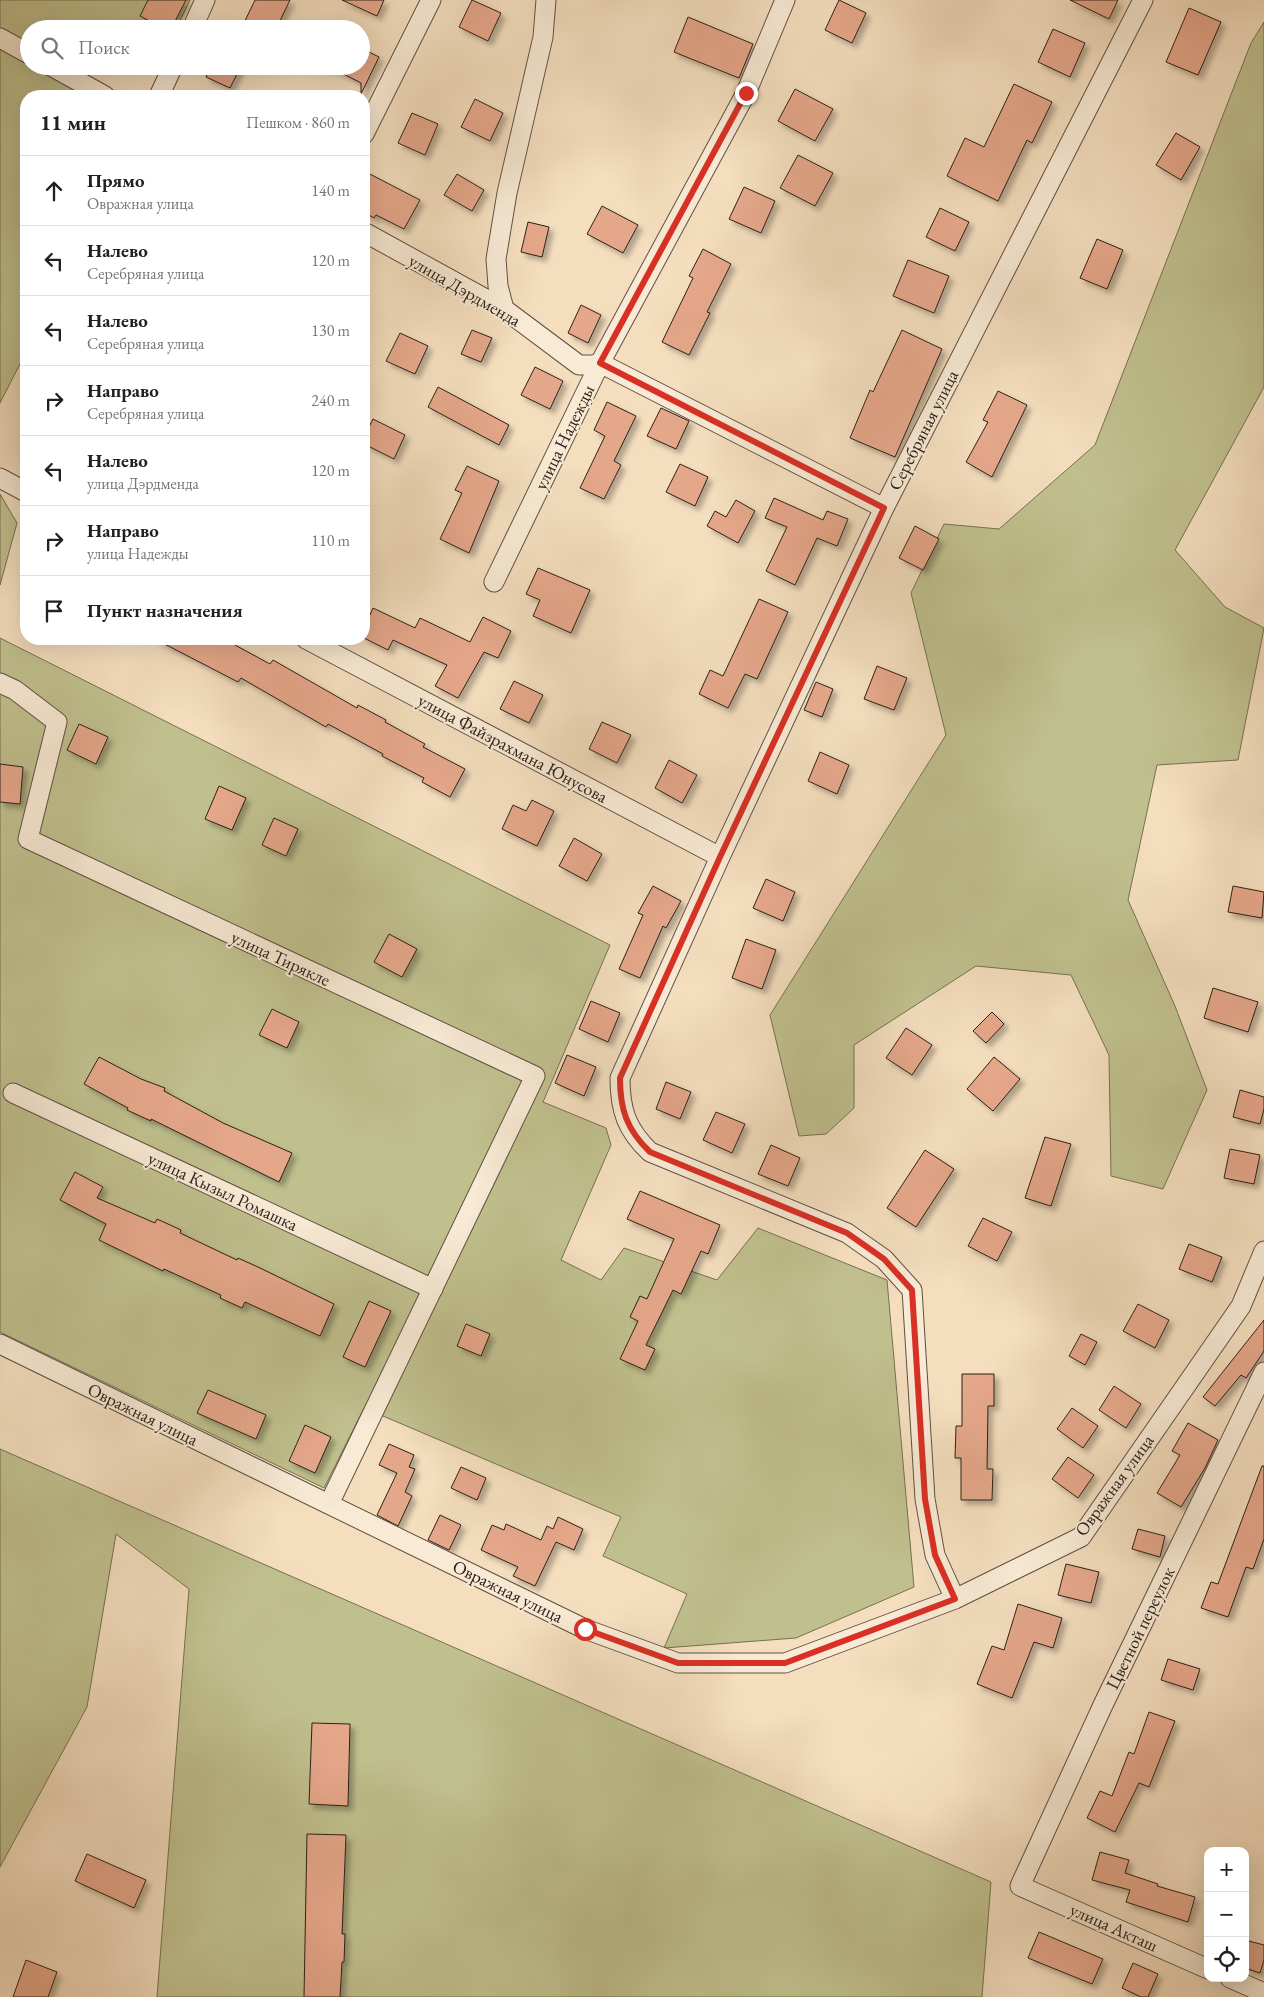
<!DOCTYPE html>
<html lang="ru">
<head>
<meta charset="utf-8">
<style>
	body { margin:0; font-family:"EB Garamond",serif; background:#f6f6f6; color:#202124 }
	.controls { position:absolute; right:15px; bottom:15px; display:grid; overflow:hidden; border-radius:10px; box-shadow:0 5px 20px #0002 }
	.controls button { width:45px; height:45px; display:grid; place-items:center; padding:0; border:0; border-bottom:1px solid #e0e0e0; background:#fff; color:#202124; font:25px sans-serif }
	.stop { position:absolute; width:15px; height:15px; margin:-11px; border:4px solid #d93025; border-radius:50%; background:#fff }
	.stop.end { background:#d93025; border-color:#fff; box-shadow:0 1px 5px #0008 }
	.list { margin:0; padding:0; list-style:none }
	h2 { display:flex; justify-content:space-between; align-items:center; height:65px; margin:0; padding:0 20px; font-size:21px }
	h2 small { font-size:16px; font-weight:400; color:#757577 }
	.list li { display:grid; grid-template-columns:32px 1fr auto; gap:15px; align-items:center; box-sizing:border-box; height:70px; padding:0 20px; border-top:1px solid #e0e0e0 }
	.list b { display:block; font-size:19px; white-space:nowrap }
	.list p { margin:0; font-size:16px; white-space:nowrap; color:#757577 }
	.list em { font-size:16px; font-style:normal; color:#757577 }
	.icon { flex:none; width:28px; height:28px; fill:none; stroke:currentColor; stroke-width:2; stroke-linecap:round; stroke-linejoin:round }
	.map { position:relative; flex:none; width:1264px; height:1997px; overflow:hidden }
	.search { position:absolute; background:#fff; box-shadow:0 5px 20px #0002; left:20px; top:20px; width:350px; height:55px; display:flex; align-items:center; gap:12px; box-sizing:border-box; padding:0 18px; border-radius:28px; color:#757577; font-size:19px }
	.panel { position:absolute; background:#fff; box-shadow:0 5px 20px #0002; left:20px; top:90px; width:350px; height:555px; border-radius:20px }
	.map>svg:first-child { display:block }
	.green { fill:#c0c08e; stroke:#767053 }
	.building { fill:#e5a78a; stroke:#2d2018; filter:url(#shadow) }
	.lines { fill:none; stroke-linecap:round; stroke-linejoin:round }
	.minor-casing { stroke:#5f5042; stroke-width:21 }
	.minor { stroke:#f8ead5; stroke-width:19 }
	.route { stroke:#d93025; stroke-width:6 }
	.labels { text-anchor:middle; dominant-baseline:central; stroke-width:4; stroke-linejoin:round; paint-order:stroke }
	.street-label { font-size:18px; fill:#2d2018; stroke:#f8ead5 }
</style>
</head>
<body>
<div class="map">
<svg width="1264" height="1997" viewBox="0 0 1264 1997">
	<defs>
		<filter id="shadow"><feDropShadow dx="4.5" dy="4.5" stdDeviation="2.5" flood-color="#0004"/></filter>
	</defs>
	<rect width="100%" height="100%" fill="#f4debe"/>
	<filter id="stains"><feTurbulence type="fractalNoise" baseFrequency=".004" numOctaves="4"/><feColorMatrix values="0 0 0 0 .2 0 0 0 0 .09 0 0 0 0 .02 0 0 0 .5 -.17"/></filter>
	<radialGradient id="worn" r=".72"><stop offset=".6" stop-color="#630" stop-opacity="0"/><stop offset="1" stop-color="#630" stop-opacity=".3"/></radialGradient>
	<!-- green -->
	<path class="green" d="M0,0h190l-14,29h-147v37h63l-10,30h-56v256l-26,51z
		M1264,22v365l-89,163 50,57 39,21 -26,132 -81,5 -29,135 47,106 32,84 -44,99 -52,-13 -2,-121 -38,-80 -95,-9 -122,79v63l-28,26 -27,2 -29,-121 176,-280 -35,-142 33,-69 55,5 96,-84 156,-402z
		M0,494l17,29 -17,62z
		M0,638l610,307 -67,157 63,26 5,17 -50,115 40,20 23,-32 93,32 41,-52 129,52 27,307 -118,51 -132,10 23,-54 -84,-38 18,-39 -257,-109 -40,80 -324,-156z
		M0,1449l991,433 -9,115h-825l32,-408 -73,-55 -29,173 -87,160z"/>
	<!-- building -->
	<path class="building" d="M148,0h38l-15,29h-7l-24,-13z
		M255,0h35l-14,29h-35z
		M342,0h42l-7,16z
		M472,0l29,13 -13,28 -29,-14z
		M839,0l27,13 -14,30 -27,-13z
		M1070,0h48l-9,19z
		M1189,8l32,14 -23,53 -32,-13z
		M688,17l65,27 -14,34 -65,-26z
		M1053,29l32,14 -15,34 -32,-15z
		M361,48l18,9 -18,37v-11l-33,-17h33z
		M211,66h30l-11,22 -24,-11z
		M1014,84l38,18 -20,41 -5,-3 -29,61 -51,-25 18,-38 19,9z
		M795,89l38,20 -18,32 -37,-20z
		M475,99l28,14 -13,28 -29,-14z
		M412,113l26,11 -13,31 -27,-12z
		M1176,133l24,14 -19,33 -25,-15z
		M798,155l35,18 -18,33 -35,-18z
		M364,171l56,29 -16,29 -28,-14 -2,3 -10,-6z
		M457,174l27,16 -12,21 -28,-16z
		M744,187l31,14 -14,32 -32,-14z
		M602,206l36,19 -15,28 -36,-19z
		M940,208l29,14 -14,29 -29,-14z
		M528,222l21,5 -7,30 -21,-5z
		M1097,239l26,11 -16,39 -27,-11z
		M703,249l28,15 -24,48 3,1 -21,42 -27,-13 31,-64 -4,-2z
		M908,260l41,16 -15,37 -41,-17z
		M581,305l20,10 -13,28 -20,-10z
		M472,330l20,8 -11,24 -20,-8z
		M902,330l40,19 -47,108 -45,-19 20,-48 3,2z
		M400,333l28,13 -13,28 -29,-13z
		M535,367l28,14 -13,28 -29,-14z
		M438,387l71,38 -10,20 -71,-38z
		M998,391l29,14 -35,72 -26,-15 22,-40 -5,-2z
		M607,402l29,14 -22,45 7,4 -17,34 -24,-11 25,-52 -11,-6z
		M661,408l28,13 -13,28 -29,-13z
		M373,419l32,16 -11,24 -30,-15v-7z
		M680,464l28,13 -13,29 -29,-14z
		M467,466l32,15 -30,72 -29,-14 22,-46 -7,-3z
		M774,498l49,22 4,-9 21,8 -11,27 -20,-8 -22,47 -29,-14 21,-44 -22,-9z
		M736,500l19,11 -17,32 -31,-17 8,-15 11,6z
		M915,526l24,13 -16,31 -24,-12z
		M538,568l52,22 -19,43 -38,-17 7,-16 -14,-6z
		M759,599l29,13 -31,67 -12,-5 -17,34 -29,-14 11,-24 13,6z
		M373,608l42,20 5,-10 50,24 13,-25 28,14 -13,27 -14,-6 -26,46 -23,-12 12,-21 -54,-25 -5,10 -24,-12v-10z
		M155,639h69l46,25 3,-4 84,48 1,-3 28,15 -1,2 40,22 -2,3 42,22 -15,28 -28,-15 2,-4 -42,-22 1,-2 -55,-30 -2,3 -85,-49 -3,4z
		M877,666l30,12 -13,32 -30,-11z
		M514,681l29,14 -14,28 -29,-14z
		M816,682l17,7 -11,28 -18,-7z
		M602,722l29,13 -14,28 -28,-14z
		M79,724l29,13 -12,27 -29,-14z
		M820,752l29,13 -12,29 -29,-13z
		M669,760l28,15 -15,28 -27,-15z
		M0,764l23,3 -3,37 -20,-2z
		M219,786l27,12 -14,32 -27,-11z
		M532,800l22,11 -17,35 -35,-17 11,-24 13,6z
		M274,818l24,11 -12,27 -24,-11z
		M574,838l28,16 -15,27 -28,-15z
		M766,879l29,13 -12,29 -30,-13z
		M653,886l28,15 -15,27 -3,-2 -23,52 -21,-9 24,-54 -5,-2z
		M1233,886l31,6 -2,26 -34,-6z
		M389,934l28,15 -15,28 -28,-15z
		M746,939l30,11 -14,39 -30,-11z
		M1213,988l45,14 -10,30 -44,-14z
		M591,1001l29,12 -12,29 -29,-13z
		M272,1009l27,13 -12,26 -28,-13z
		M992,1012l12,12 -18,19 -13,-12z
		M906,1028l26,17 -20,30 -26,-17z
		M567,1055l29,12 -12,29 -29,-13z
		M99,1057l42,22 24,9 -1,3 59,32 69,30 -13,29 -128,-63v2l-24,-11 1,-2 -44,-24z
		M994,1057l26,22 -27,32 -26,-22z
		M666,1082l25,10 -11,27 -24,-10z
		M1240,1090l24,7v12l-4,15 -27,-7z
		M716,1112l29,12 -13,29 -29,-13z
		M1045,1137l26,7 -20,62 -26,-8z
		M771,1145l29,13 -12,28 -30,-12z
		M1230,1149l30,6 -6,29 -30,-6z
		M925,1150l29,19 -38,58 -29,-19z
		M75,1172l28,15 -6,11 58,25 2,-4 24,11 -1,3 57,27 1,-2 22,10 74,36 -14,32 -75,-34 -3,6 -22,-10 1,-3 -57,-26 -1,2 -64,-31 7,-16 -46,-24z
		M640,1191l80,34 -12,29 -7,-3 -20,43 -8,-4 -27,55 9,4 -10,21 -25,-11 18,-38 -8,-4 10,-21 7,3 27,-60 -47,-20z
		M983,1218l29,14 -15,29 -29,-15z
		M1189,1244l33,13 -10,25 -33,-13z
		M369,1301l22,10 -26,56 -22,-10z
		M1138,1304l31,16 -14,28 -32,-17z
		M1264,1320v31l-18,27 -5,-3 -26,31 -12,-9z
		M466,1324l24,10 -9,22 -24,-10z
		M1081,1334l16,8 -12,23 -16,-9z
		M962,1374h32v32h-6l-1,63h6l-1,31h-31v-42h-6l1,-32h6z
		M1114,1386l27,18 -15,24 -27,-18z
		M208,1390l58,25 -10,24 -59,-26z
		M1072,1408l26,18 -15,22 -26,-19z
		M1188,1423l30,17 -13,28 -24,39 -24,-14 23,-38 -8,-4z
		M305,1425l26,12 -16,36 -26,-12z
		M389,1444l25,11 -5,12 6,2 -10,23 7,4 -14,30 -21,-11 20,-42 -18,-8z
		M1068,1457l26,18 -16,23 -26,-19z
		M1262,1466h2v73l-11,30 -7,-2 -18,50 -27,-9 10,-26 7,2z
		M461,1467l25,11 -9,22 -26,-12z
		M440,1515l21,10 -12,25 -21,-10z
		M558,1517l25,12 -9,21 -18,-8 -21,44 -22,-10 5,-9 -37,-17 11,-25 12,5 2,-6 35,16 6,-14 6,3z
		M1138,1529l27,7 -5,21 -28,-8z
		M1066,1564l33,8 -8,31 -33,-8z
		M1018,1604l44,14 -9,30 -19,-6 -22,56 -35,-14 15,-38 12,4z
		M1168,1659l32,10 -7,21 -32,-10z
		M1149,1712l26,9 -26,66 -10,-4 -24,49 -28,-14 13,-27 12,5 17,-44 5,2z
		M312,1723l38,1 -2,82 -39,-2z
		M307,1834l39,1 -4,99h3l-1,28h-2l-2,35h-36z
		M1100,1852l29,8 -4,13 33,11 -1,2 38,11 -7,25 -62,-20 4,-12 -38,-10z
		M87,1854l59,26 -12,28 -59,-27z
		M1039,1932l64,27 -11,25 -64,-26z
		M1245,1940l19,5v15l-4,13 -15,-5z
		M26,1960l31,12 -9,25h-35z
		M1133,1963l25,11 -10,23h-7l-19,-9z"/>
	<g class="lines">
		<!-- minor casing -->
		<g class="minor-casing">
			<path id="minor" d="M192,29l13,-29
				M0,38l29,16
				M51,66l54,30
				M159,96l14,-30
				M364,134l67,-134
				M364,232l140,77 75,56h14l7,-2 284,145
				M504,309l-6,-23 -2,-27 11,-66 36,-156 3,-37
				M0,478l26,14
				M494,582l106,-219 146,-270 39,-93
				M306,639l414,218
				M0,683l15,7 42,32 -29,117 507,237 -206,428
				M13,1093l420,196
				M0,1344l585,285 93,34h107l170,-64 126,-62 160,-231 23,-55
				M955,1599l-20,-44 -10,-56 -13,-209 -28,-31 -37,-26 -197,-81c-23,-22 -30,-41 -30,-74l100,-221 164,-349 259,-508
				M1208,1969l-188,-83 83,-181 161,-333
				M1230,1978l34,15"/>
		</g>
		<!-- minor -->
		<use href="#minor" class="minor"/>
	</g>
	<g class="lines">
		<!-- route -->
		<path class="route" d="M585,1629l93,34h107l170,-64 -20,-44 -10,-56 -13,-209 -28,-31 -37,-26 -197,-81c-23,-22 -30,-42 -30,-74l100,-221 164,-349 -284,-145 146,-270"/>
	</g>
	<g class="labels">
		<!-- street labels -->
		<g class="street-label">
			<text transform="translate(465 290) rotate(30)">улица Дэрдменда</text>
			<text transform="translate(923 430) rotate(-63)">Серебряная улица</text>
			<text transform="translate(564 437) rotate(-64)">улица Надежды</text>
			<text transform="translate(513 748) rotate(28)">улица Файзрахмана Юнусова</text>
			<text transform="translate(281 958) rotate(25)">улица Тирякле</text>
			<text transform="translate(223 1191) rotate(25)">улица Кызыл Ромашка</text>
			<text transform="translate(143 1414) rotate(26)">Овражная улица</text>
			<text transform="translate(1114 1485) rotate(-54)">Овражная улица</text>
			<text transform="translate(508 1591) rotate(26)">Овражная улица</text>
			<text transform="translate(1140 1628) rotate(-64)">Цветной переулок</text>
			<text transform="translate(1114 1927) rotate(24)">улица Акташ</text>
		</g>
	</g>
	<rect width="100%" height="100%" filter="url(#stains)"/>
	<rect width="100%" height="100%" fill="url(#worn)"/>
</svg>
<div class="controls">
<button>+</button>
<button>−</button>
<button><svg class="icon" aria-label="locate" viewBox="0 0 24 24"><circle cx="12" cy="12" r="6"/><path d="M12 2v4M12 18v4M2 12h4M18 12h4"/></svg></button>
</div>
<div class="stop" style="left:585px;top:1629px"></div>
<div class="stop end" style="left:746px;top:93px"></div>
<div class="search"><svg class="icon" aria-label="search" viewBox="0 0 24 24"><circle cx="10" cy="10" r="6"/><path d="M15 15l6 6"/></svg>Поиск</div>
<section class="panel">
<h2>11 мин<small>Пешком · 860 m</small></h2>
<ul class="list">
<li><svg class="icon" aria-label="ahead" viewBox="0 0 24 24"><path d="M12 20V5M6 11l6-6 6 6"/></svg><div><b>Прямо</b><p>Овражная улица</p></div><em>140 m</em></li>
<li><svg class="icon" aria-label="left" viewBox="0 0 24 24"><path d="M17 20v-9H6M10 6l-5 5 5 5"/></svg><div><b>Налево</b><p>Серебряная улица</p></div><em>120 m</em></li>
<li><svg class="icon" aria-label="left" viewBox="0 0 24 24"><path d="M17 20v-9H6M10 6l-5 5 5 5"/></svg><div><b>Налево</b><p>Серебряная улица</p></div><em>130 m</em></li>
<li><svg class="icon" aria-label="right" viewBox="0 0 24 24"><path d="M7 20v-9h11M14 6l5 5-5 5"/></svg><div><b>Направо</b><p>Серебряная улица</p></div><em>240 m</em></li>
<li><svg class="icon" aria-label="left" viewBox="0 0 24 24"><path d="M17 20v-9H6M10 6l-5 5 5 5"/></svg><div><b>Налево</b><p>улица Дэрдменда</p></div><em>120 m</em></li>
<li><svg class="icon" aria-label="right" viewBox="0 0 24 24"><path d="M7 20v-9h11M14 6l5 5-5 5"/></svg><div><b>Направо</b><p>улица Надежды</p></div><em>110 m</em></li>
<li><svg class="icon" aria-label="arrive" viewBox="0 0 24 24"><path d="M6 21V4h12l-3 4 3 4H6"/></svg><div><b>Пункт назначения</b></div></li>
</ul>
</section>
</div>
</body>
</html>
